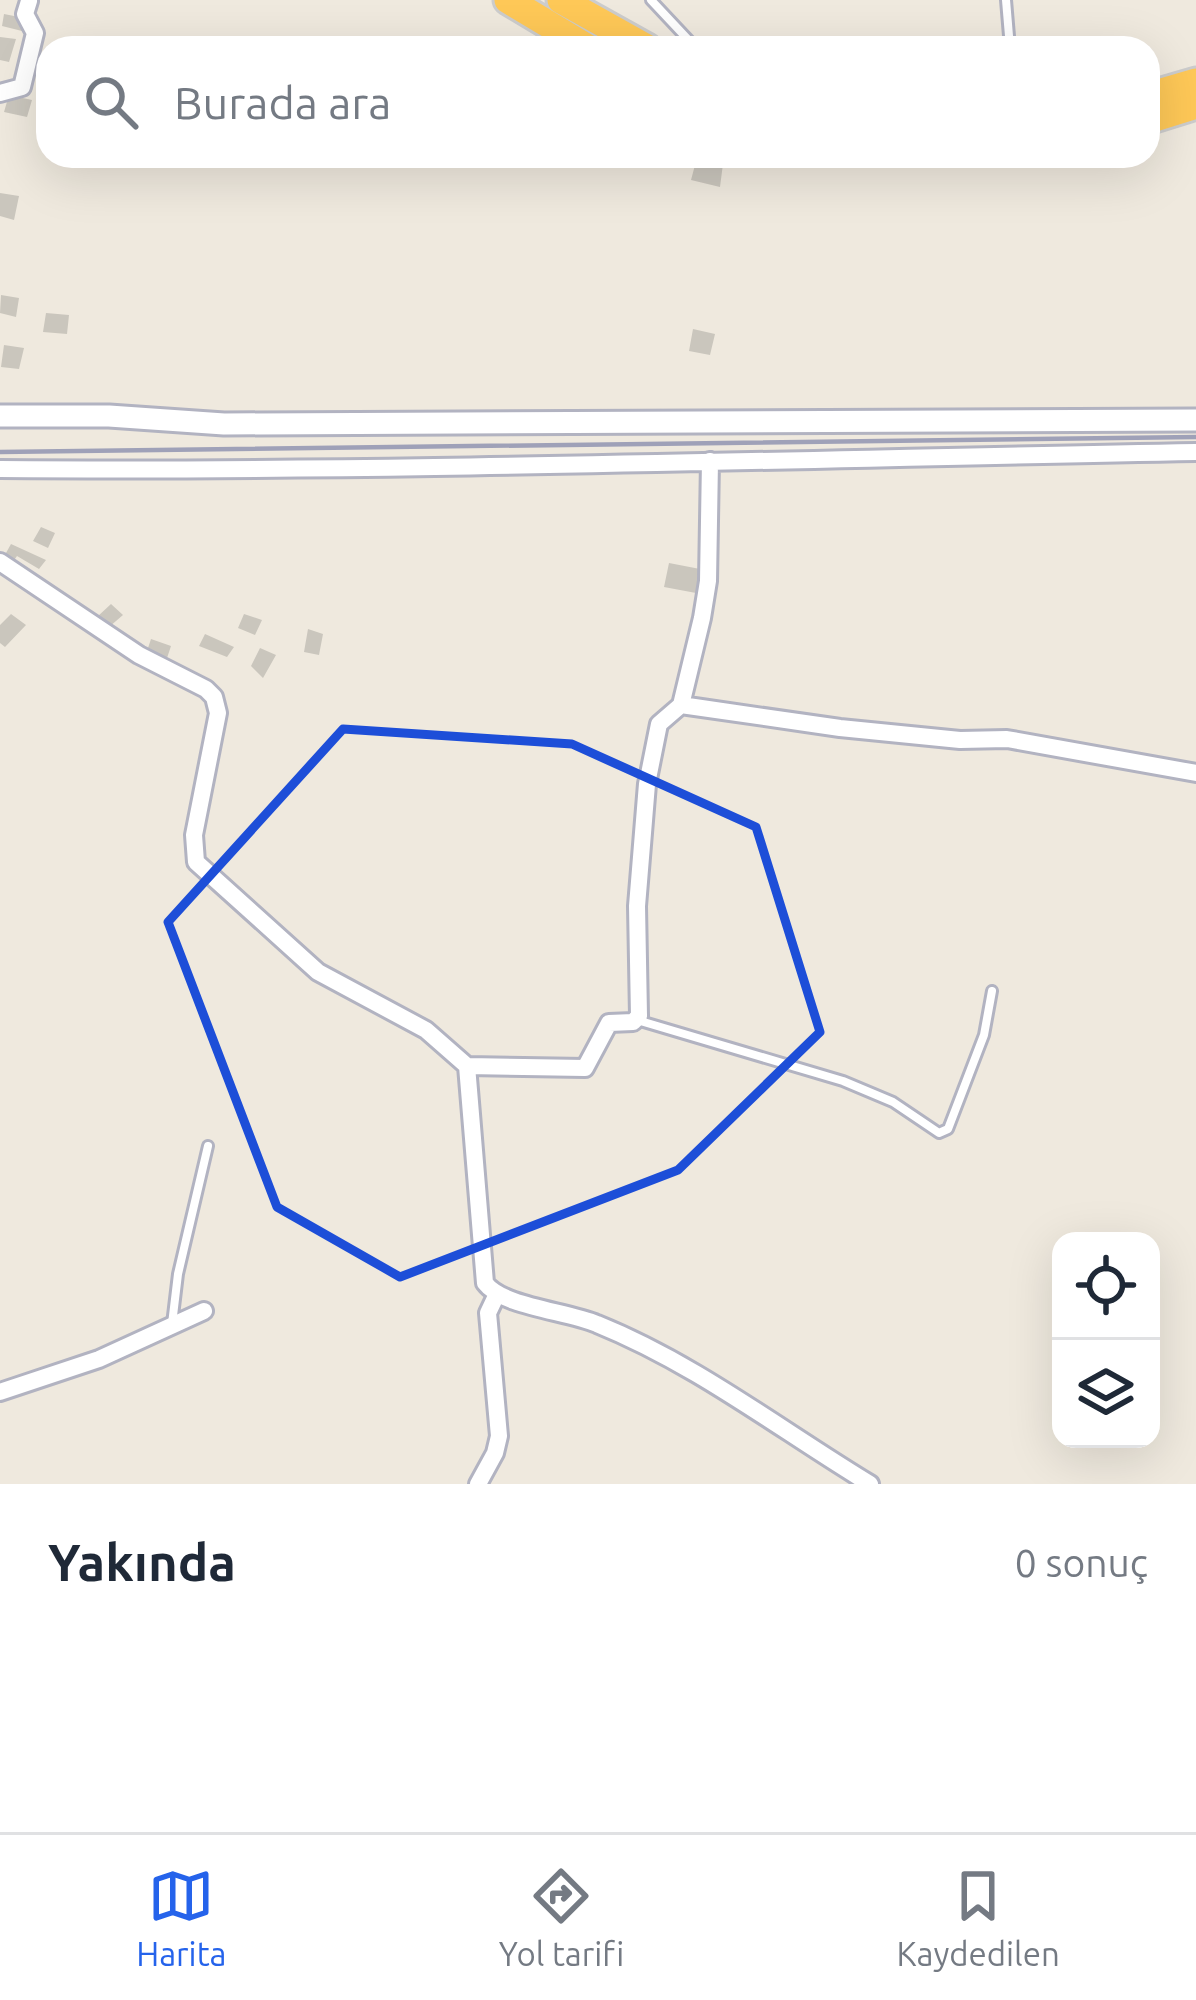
<!DOCTYPE html>
<html lang="tr">
<head>
<meta charset="utf-8">
<style>
	body { margin:0; font-family:Ubuntu,sans-serif; background:#f2f2f3; color:#1f2937 }
	.controls { position:absolute; right:36px; bottom:36px; display:grid; overflow:hidden; border-radius:24px; box-shadow:0 12px 48px #0002 }
	.controls button { width:108px; height:108px; display:grid; place-items:center; padding:0; border:0; border-bottom:3px solid #e0e1e3; background:#fff; color:#1f2937; font:60px sans-serif }
	.list { margin:0; padding:0; list-style:none }
	h2 { display:flex; justify-content:space-between; align-items:center; height:156px; margin:0; padding:0 48px; font-size:51px }
	h2 small { font-size:39px; font-weight:400; color:#747a83 }
	.icon { flex:none; width:66px; height:66px; fill:none; stroke:currentColor; stroke-width:2; stroke-linecap:round; stroke-linejoin:round }
	.map { position:relative; flex:none; width:1196px; height:1484px; overflow:hidden }
	.search { position:absolute; background:#fff; box-shadow:0 12px 48px #0002; left:36px; right:36px; top:36px; height:132px; display:flex; align-items:center; gap:30px; box-sizing:border-box; padding:0 42px; border-radius:36px; color:#747a83; font-size:45px }
	.sheet { height:348px; background:#fff }
	nav { display:flex; justify-content:space-around; align-items:center; box-sizing:border-box; height:168px; border-top:3px solid #e0e1e3; background:#fff; font-size:33px; color:#747a83 }
	nav a { display:grid; justify-items:center; gap:6px }
	nav .on { color:#2563eb }
	.map>svg:first-child { display:block }
	.building { fill:#cac6bd }
	.lines { fill:none; stroke-linecap:round; stroke-linejoin:round }
	.service-casing { stroke:#b2b3c1; stroke-width:14 }
	.minor-casing { stroke:#b2b3c1; stroke-width:22 }
	.tertiary-casing { stroke:#b2b3c1; stroke-width:27 }
	.trunk-casing { stroke:#ccc; stroke-width:33 }
	.service { stroke:#fff; stroke-width:8 }
	.minor { stroke:#fff; stroke-width:16 }
	.tertiary { stroke:#fff; stroke-width:21 }
	.trunk { stroke:#fec857; stroke-width:27 }
	.rail { stroke:#9fa1b8; stroke-width:4.5 }
	.marked { fill:none; stroke:#1d4ed8; stroke-width:9; stroke-linejoin:round }
</style>
</head>
<body>
<div class="map">
<svg width="1196" height="1484" viewBox="0 0 1196 1484">
	<rect width="100%" height="100%" fill="#efe9de"/>
	<!-- building -->
	<path class="building" d="M4,14l20,4 -2,13 -20,-5z
		M0,37l16,2 -7,23 -9,-2z
		M9,95l23,5 -5,17 -23,-5z
		M710,156h14l-4,31 -29,-7 4,-15 12,3z
		M0,193l19,3 -5,24 -14,-4z
		M1,295l18,3 -3,19 -16,-4z
		M46,313l23,2 -2,19 -24,-2z
		M693,329l22,5 -5,21 -21,-4z
		M4,345l20,3 -5,21 -18,-2z
		M41,527l14,6 -7,15 -15,-7z
		M11,544l35,16 -7,9 -22,-13 -8,11 -8,-5z
		M669,563l31,6 -4,24 -32,-6z
		M111,604l12,11 -14,12 -12,-10z
		M11,614l15,11 -21,22 -5,-4v-18z
		M244,614l18,6 -7,15 -17,-7z
		M308,629l15,5 -4,21 -15,-3z
		M205,634l29,13 -7,10 -28,-11z
		M151,639l20,7 -5,15 -20,-7z
		M260,648l16,7 -13,23 -12,-12z"/>
	<g class="lines">
		<!-- service casing -->
		<g class="service-casing">
			<path id="service" d="M651,0l45,48
				M1006,0l4,48
				M637,1020l206,61 50,21 46,31 9,-4 36,-94 8,-44
				M172,1324l6,-50 30,-128"/>
		</g>
		<!-- minor casing -->
		<g class="minor-casing">
			<path id="minor" d="M0,93l22,-6 13,-54 -10,-19 4,-13
				M0,469c399,3 797,-10 1196,-17
				M0,562l139,93 67,34 8,8 4,16 -24,122 2,27 122,110 108,58 41,36 18,217c18,24 82,28 112,41 99,40 182,105 273,160
				M681,705l159,23 120,12 47,-1 189,34
				M467,1066l118,2 24,-45 24,-1 6,-6 -2,-110 10,-122 12,-60 22,-19 21,-87 6,-37 2,-120
				M0,1392l99,-33 105,-48
				M478,1484l17,-31 4,-17 -11,-123 9,-19"/>
		</g>
		<!-- tertiary casing -->
		<g class="tertiary-casing">
			<path id="tertiary" d="M0,416h109l115,8 972,-4"/>
		</g>
		<!-- trunk casing -->
		<g class="trunk-casing">
			<path id="trunk" d="M508,0l80,48
				M561,0l86,48
				M1148,96l48,-14
				M1148,120l48,-15"/>
		</g>
		<!-- service -->
		<use href="#service" class="service"/>
		<!-- minor -->
		<use href="#minor" class="minor"/>
		<!-- tertiary -->
		<use href="#tertiary" class="tertiary"/>
		<!-- trunk -->
		<use href="#trunk" class="trunk"/>
		<!-- rail -->
		<path class="rail" d="M0,452l1196,-15"/>
	</g>
	<!-- marked area -->
	<path class="marked" d="M343,729l229,15 184,83 64,205 -142,138 -278,107 -123,-70 -109,-285z"/>
</svg>
<div class="controls">
<button><svg class="icon" aria-label="locate" viewBox="0 0 24 24"><circle cx="12" cy="12" r="6"/><path d="M12 2v4M12 18v4M2 12h4M18 12h4"/></svg></button>
<button><svg class="icon" aria-label="layers" viewBox="0 0 24 24"><path d="M12 4l9 5-9 5-9-5zM3 14l9 5 9-5"/></svg></button>
</div>
<div class="search"><svg class="icon" aria-label="search" viewBox="0 0 24 24"><circle cx="10" cy="10" r="6"/><path d="M15 15l6 6"/></svg>Burada ara</div>
</div>
<section class="sheet">
<h2>Yakında<small>0 sonuç</small></h2>
<ul class="list">
</ul>
</section>
<nav>
<a class="on"><svg class="icon" aria-label="map" viewBox="0 0 24 24"><path d="M3 6l6-2 6 2 6-2v14l-6 2-6-2-6 2zM9 4v14M15 6v14"/></svg>Harita</a>
<a><svg class="icon" aria-label="directions" viewBox="0 0 24 24"><path d="M12 3l9 9-9 9-9-9zM9 14v-3h6M13 9l2 2-2 2"/></svg>Yol tarifi</a>
<a><svg class="icon" aria-label="saved" viewBox="0 0 24 24"><path d="M7 4h10v16l-5-4-5 4z"/></svg>Kaydedilen</a>
</nav>
</body>
</html>
